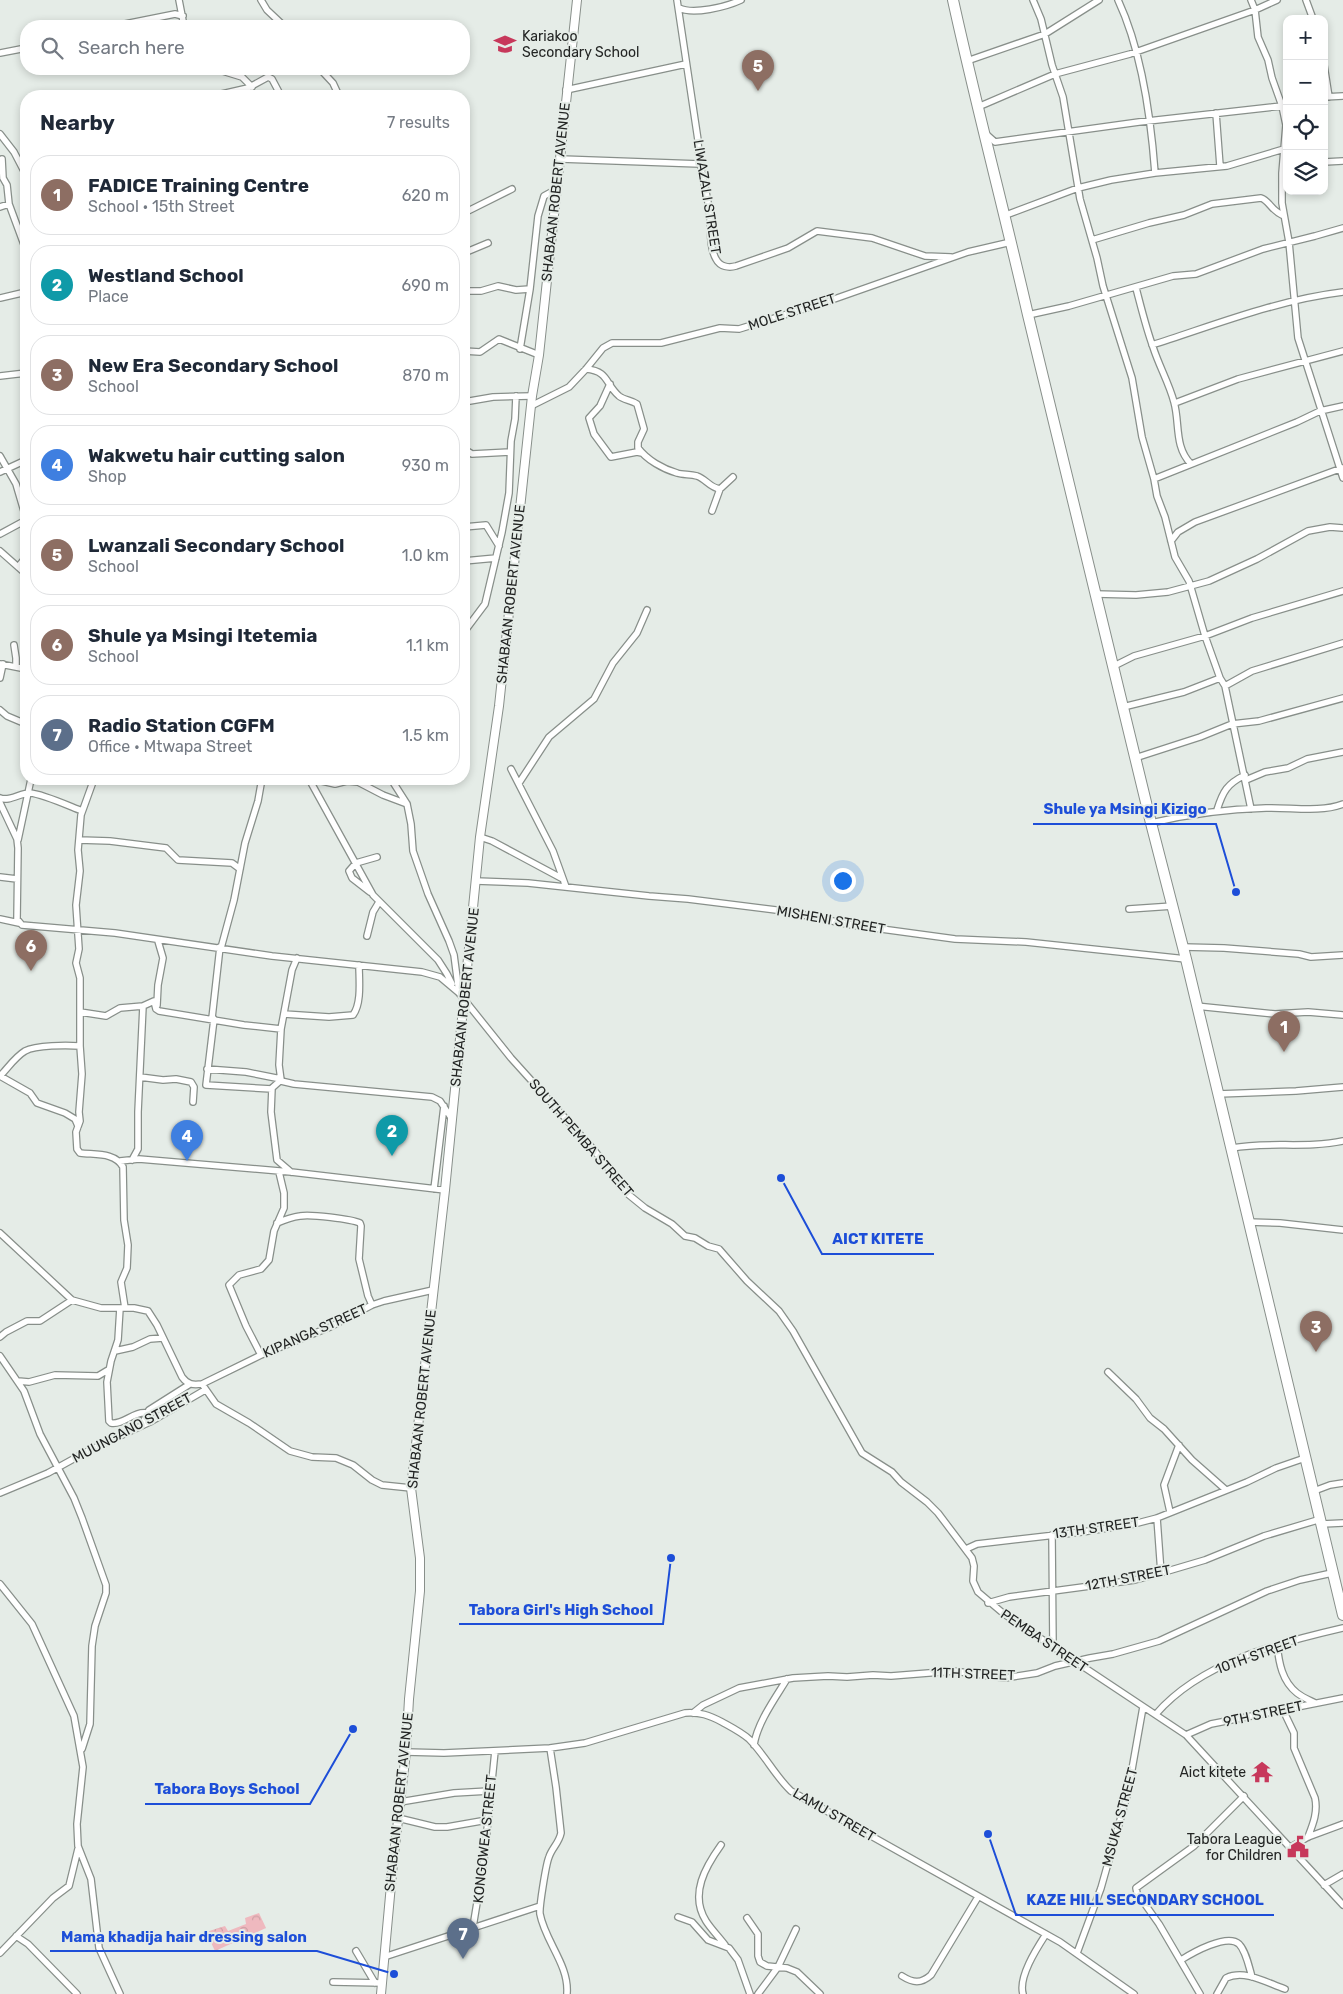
<!DOCTYPE html>
<html lang="en">
<head>
<meta charset="utf-8">
<style>
	body { margin:0; font-family:Rubik,sans-serif; background:#f6f6f7; color:#1f2937 }
	.controls { position:absolute; right:15px; top:15px; display:grid; overflow:hidden; border-radius:10px; box-shadow:0 2px 8px #0003 }
	.controls button { width:45px; height:45px; display:grid; place-items:center; padding:0; border:0; border-bottom:1px solid #e0e1e3; background:#fff; color:#1f2937; font:25px sans-serif }
	.you { position:absolute; left:842px; top:880px; width:18px; height:18px; margin:-12px; border:4px solid #fff; border-radius:50%; background:#1a73e8; box-shadow:0 0 0 8px #1a73e833 }
	.badge { display:grid; place-items:center; width:32px; height:32px; border-radius:50%; background:#c7385b; color:#fff; font-size:16px; font-weight:700 }
	.pin { position:absolute; translate:-50% -41px; filter:drop-shadow(0 1px 2px #0008) }
	.pin::after { content:''; position:absolute; top:26px; width:18px; height:15px; background:inherit; clip-path:polygon(0 0,100% 0,50% 100%) }
	.list { margin:0; padding:0; list-style:none }
	h2 { display:flex; justify-content:space-between; align-items:center; height:65px; margin:0; padding:0 20px; font-size:21px }
	h2 small { font-size:16px; font-weight:400; color:#747a83 }
	.list li { display:grid; grid-template-columns:32px 1fr auto; gap:15px; align-items:center; box-sizing:border-box; height:80px; margin:0 10px 10px; padding:0 10px; border:1px solid #e0e1e3; border-radius:20px }
	.list b { display:block; font-size:19px; white-space:nowrap }
	.list p { margin:0; font-size:16px; white-space:nowrap; color:#747a83 }
	.list em { font-size:16px; font-style:normal; color:#747a83 }
	.icon { flex:none; width:28px; height:28px; fill:none; stroke:currentColor; stroke-width:2; stroke-linecap:round; stroke-linejoin:round }
	.map { position:relative; flex:none; width:1343px; height:1994px; overflow:hidden }
	.search { position:absolute; background:#fff; box-shadow:0 2px 8px #0003; left:20px; top:20px; width:450px; height:55px; display:flex; align-items:center; gap:12px; box-sizing:border-box; padding:0 18px; border-radius:20px; color:#747a83; font-size:19px }
	.panel { position:absolute; background:#fff; box-shadow:0 2px 8px #0003; left:20px; top:90px; width:450px; height:695px; border-radius:20px }
	.map>svg:first-child { display:block }
	.forest { fill:url(#forest-crowns) }
	.lines { fill:none; stroke-linecap:round; stroke-linejoin:round }
	.street-casing { stroke:#888f8a; stroke-width:8 }
	.secondary-casing { stroke:#888f8a; stroke-width:10 }
	.highway-casing { stroke:#888f8a; stroke-width:12 }
	.street { stroke:#fff; stroke-width:5.5 }
	.secondary { stroke:#fff; stroke-width:8 }
	.highway { stroke:#fff; stroke-width:10 }
	.labels { text-anchor:middle; dominant-baseline:central; stroke-width:4; stroke-linejoin:round; paint-order:stroke }
	.poi-label { font-size:14px; fill:#232524; stroke:#e5ece7; text-anchor:end }
	.street-label { font-size:14px; fill:#232524; stroke:#e5ece7 }
	.leader { fill:none; stroke:#1d4ed8; stroke-width:2 }
	.callout-dot { fill:#1d4ed8; stroke:#e5ece7; stroke-width:2 }
	.callout-label { font-size:15px; text-anchor:middle; font-weight:bold; fill:#1d4ed8; stroke:#e5ece7; stroke-width:4; stroke-linejoin:round; paint-order:stroke }
</style>
</head>
<body>
<div class="map">
<svg width="1343" height="1994" viewBox="0 0 1343 1994">
	<defs>
		<pattern id="forest-crowns" width="20" height="18" patternUnits="userSpaceOnUse" patternTransform="scale(1.25)"><rect width="20" height="18" fill="#efb9bf"/><path d="M2 6a3 3 0 1 1 6 0M12 15a3 3 0 1 1 6 0" fill="none" stroke="#cd9fa4"/></pattern>
	</defs>
	<rect width="100%" height="100%" fill="#e5ece7"/>
	<!-- forest -->
	<path class="forest" d="M259,1913l7,15 -51,23 -9,-19 19,-6 3,5 18,-7 -1,-6z"/>
	<g class="lines">
		<!-- street casing -->
		<g class="street-casing">
			<path id="street" d="M179,0l5,26
				M261,0l6,10 17,16
				M677,0l21,140c0,24 8,46 11,69 3,16 -1,36 7,50 4,8 13,9 20,7l52,-18 29,-17 55,7 53,18 26,1
				M1033,0l8,19 11,46 11,32 17,102 17,59 6,28 29,92 10,59 12,42 3,17 8,21 10,40 14,24 16,55 15,42 5,8 26,123
				M1118,0c23,49 33,119 37,173
				M1251,0l4,10 3,27 10,23 4,18 10,28 5,-1
				M1306,0l7,19
				M679,8c14,7 47,-1 62,-8
				M115,26l60,-12 8,2
				M0,53l26,-5
				M967,61l78,-27 54,-34
				M1324,65l5,32
				M216,69l26,8 10,10
				M320,69l13,14 6,13
				M566,90l120,-26
				M213,96l35,-8 20,-11 4,2 9,17
				M1324,97l19,-1
				M978,107l77,-33 75,-20 125,-44 22,-10
				M1216,113l4,53
				M0,134l14,18 12,23
				M986,134l9,8 144,-20 143,-16 4,19 -4,48v30l7,39 9,96 45,140
				M2,159l1,19 4,7 2,19 17,46
				M561,159l139,5
				M1324,162l19,-1
				M0,207l9,-3
				M464,213l48,-24
				M1006,215l72,-27 33,-8 44,-7 72,-7 57,-17
				M1092,240l57,-17 35,-8 28,-11 49,-6c9,3 9,12 23,18
				M464,253l24,-10
				M1136,288c5,19 10,40 17,59 6,19 16,36 21,55 6,21 0,45 17,62
				M464,291h17l17,-5 18,4 14,-1
				M0,298l26,-6
				M1028,315l41,-9 104,-30 23,-2 67,-25 52,-13 28,-8
				M1152,345c63,-20 125,-45 191,-53
				M520,349l10,-60 8,-73 6,-20 11,-6
				M464,351l16,1 19,-13 40,16
				M586,369c23,2 19,15 33,27 5,4 12,4 18,8l7,25 -6,13v6c9,12 25,21 39,25 6,2 13,1 20,3 9,3 13,12 23,13
				M0,376l26,-3
				M610,384l-10,22 -11,12 5,16 17,23 26,-5 5,1
				M464,402l29,-5 39,-1
				M1175,403l63,-24 105,-28
				M531,406l38,-19 17,-18 17,-21 9,-5h49l59,-15 19,1 84,-26 145,-51 43,-10
				M464,449l8,5 38,-2
				M0,456l16,28 10,34
				M0,472l26,-12
				M1154,479l143,-57 23,-11 23,-5
				M712,511l8,-22 13,-12
				M464,527l22,-2 13,21
				M0,534l26,-14
				M1171,541l7,-9 17,-10 147,-54
				M0,551l26,23
				M464,561l32,-3
				M18,567l8,-10
				M1096,594l40,1 32,-3 41,-11 48,-22 51,-28 22,-4 13,1
				M464,632l21,-28 17,-72 7,-39 2,-52 4,-22 1,-23
				M14,645l2,13v9
				M0,664l26,5
				M1114,666l20,-10 71,-20 47,-18 91,-27
				M0,678l3,-14
				M1225,686l27,-15 91,-28
				M1123,707l61,-15 36,-14
				M0,710l7,6 19,8
				M1135,758l65,-21 32,-13 27,-3 84,-23
				M511,769l42,82 13,36
				M94,779l-13,36 -3,35 2,21 -4,34 3,44 -3,14 4,15v68l2,28 -3,38 1,9 -4,11 1,17 3,4c15,2 35,-1 43,14l1,53 4,25 -1,23 -6,14 4,26
				M309,779l64,116 65,65 9,14 5,10
				M313,779l22,5 12,-3 11,1 25,13 24,9
				M391,779l16,25 4,20 2,27 15,43 21,47 5,14 5,38
				M1246,780l19,-8 23,-4 19,-9 36,-7
				M519,783l30,-46 45,-38 19,-36 24,-30 10,-23
				M0,798c9,4 20,-5 30,-5 13,1 39,13 52,18
				M0,803l17,36 1,9 -1,71 5,6 93,8 157,23 150,16 18,5 19,16 52,65 83,92 35,45 16,13 27,16 13,12 10,2 13,8 11,3 28,32 32,30 14,20 69,122 30,19 9,10 26,20 11,11 34,45 2,8 -1,15 5,11 26,22 182,121 157,170
				M1217,810c6,-19 10,-26 28,-35
				M1151,823c38,-9 76,-14 115,-15 25,-1 53,5 77,-4
				M480,837l12,4 71,38
				M18,840l13,-61
				M79,840l31,1 56,7 12,12 54,3 8,6
				M0,877l17,2
				M476,881l52,2 121,13 39,3 96,12 68,14 103,14 71,3 160,17
				M370,892l-18,-14 -3,-7 7,-8 21,-6
				M1129,909l44,-3
				M0,919l19,4
				M367,936l6,-24 6,-10
				M1183,947l41,1 75,6 12,3 32,-2
				M221,948l13,-48 11,-57 13,-42 3,-17 -1,-5
				M157,1005l1,-20 5,-27 -5,-17
				M1196,1006l79,8 33,-2 35,3
				M80,1012l26,4 14,-8 23,-2 11,-5 2,8 3,2 85,14 37,4
				M284,1014l45,3 24,-2c9,-12 6,-36 6,-50
				M212,1018l8,-71
				M214,1019l-8,66 66,4
				M207,1069l39,3 35,7
				M0,1076l30,17 7,10 28,10 10,6 3,7
				M0,1076c8,-8 15,-19 25,-25 11,-6 42,-6 55,-5
				M140,1077l23,3 13,-1 15,3 3,5 -1,15
				M281,1081l13,3 138,13 8,4 12,18
				M1218,1094l78,-3 47,-4
				M1232,1148c37,-7 73,1 111,-7
				M132,1160l6,-11v-37l5,-106
				M120,1161l19,-2 152,13 154,18
				M291,1172l-14,-12 -6,-48 1,-24 9,-8 -2,-15 2,-36 11,-59 5,-12
				M434,1189l10,-83
				M1248,1222l32,1 63,7
				M277,1223c7,-3 15,-6 23,-7 10,-2 51,3 60,7l1,3 -2,33 9,37 4,9
				M0,1233l72,67 29,8h33l14,3 9,14 25,52c6,8 11,8 20,7l59,-29 69,-28 42,-22 12,-4 49,-11
				M120,1308l-2,32 -7,21 -4,21 2,39 2,2c13,2 22,-12 36,-10
				M0,1337l6,-5 21,-11h13l32,-21
				M115,1351l18,-4 17,-8 13,-1
				M261,1355l-15,-29 -17,-41 10,-10 22,-6 8,-9 5,-29 10,-23v-15l-5,-21
				M0,1356l24,35 16,43 34,64 8,20 24,67v8l-11,33 -3,20 -2,78 -8,25
				M1108,1372l28,27 14,19 14,11 28,31 34,30
				M18,1381l11,1 26,-7 43,1 10,-6
				M202,1384l14,20 33,19 41,28 22,6 24,1 17,7 19,15 10,5 29,3
				M142,1425l7,-15 41,-26
				M1314,1491l16,-6 13,-2
				M0,1493l48,-20 38,-21 64,-30 55,-32
				M1170,1512l-6,-27 15,-40
				M1157,1518l4,55
				M1322,1524l21,-1
				M1052,1535l1,112
				M966,1549l11,-5 105,-12 52,-8 23,-6 90,-36 29,-14 29,-10
				M0,1584l32,40 42,92 9,51 -6,57 1,22 13,33 8,69 21,46
				M988,1603l21,-6 126,-17 26,-7 44,-13 59,-24 57,-17
				M1277,1645c2,18 5,36 20,48 5,4 12,7 18,10
				M1283,1710l11,23v15l21,50c3,14 -2,26 -7,39
				M693,1713l10,-8 36,-17 54,-10 35,-2 19,1 26,-2 18,1 63,-5 51,7 32,-5 18,-7 35,-8 23,-4 46,-13 108,-50 33,-11 32,-7
				M1156,1714c45,-52 122,-71 187,-86
				M1186,1735l25,-11 132,-26
				M754,1745c3,-22 22,-48 33,-66
				M550,1748l6,39 5,46c-2,10 -9,15 -12,24 -3,7 -10,51 -9,57 5,27 29,51 27,79
				M406,1752l38,1 106,-5 35,-5 100,-30c15,-1 24,2 37,9 9,5 19,10 27,17 16,16 26,37 42,52l269,151 74,52
				M400,1802l54,-9 35,-2
				M398,1818l37,9h12l40,-7
				M721,1845c-15,21 -32,49 -15,76 5,8 13,16 19,24
				M1291,1847l17,-10 35,-13
				M1324,1885l19,-11
				M678,1917l14,5 16,18 21,8 9,12 12,34
				M747,1918l11,16v22l2,6 7,4 20,2 10,4 23,22
				M473,1927l11,-67 11,-109
				M16,1936l12,8 49,50
				M356,1951l19,32
				M0,1953l53,-55 16,-12 9,-37
				M1077,1953l24,-65 27,-96 15,-85
				M384,1957l156,-51
				M1181,1960c11,-7 46,-27 58,-16 7,7 10,23 13,33
				M902,1976c11,7 19,8 29,-1l47,-78
				M333,1982l49,1
				M758,1994l20,-27 18,-38
				M1023,1994c-5,-17 14,-46 23,-60
				M1200,1994l-41,-70 -22,-31 -1,-5 58,-42 50,-50
				M1217,1994l9,-16c19,-9 41,5 59,11"/>
		</g>
		<!-- secondary casing -->
		<g class="secondary-casing">
			<path id="secondary" d="M381,1994l12,-131 13,-111 3,-53 11,-108v-33l-9,-70 3,-26 31,-272 35,-353 19,-131 33,-310 7,-41 38,-355"/>
		</g>
		<!-- highway casing -->
		<g class="highway-casing">
			<path id="highway" d="M953,0c23,105 51,210 75,315l123,508 35,136 157,656"/>
		</g>
		<!-- street -->
		<use href="#street" class="street"/>
		<!-- secondary -->
		<use href="#secondary" class="secondary"/>
		<!-- highway -->
		<use href="#highway" class="highway"/>
	</g>
	<!-- icons -->
	<defs>
		<g id="school-bare" transform="scale(1.725)"><path d="M0-5L7-2L0 1L-7-2ZM-4 1L0 2.5L4 1V4Q0 6-4 4Z" fill="#c7385b" stroke="#e5ece7" stroke-width="2.5" paint-order="stroke"/></g>
		<g id="temple-bare" transform="scale(1.725)"><path d="M0-6L5-2H3V0L6.5 2.5H4V6H1.5V3h-3V6H-4V2.5H-6.5L-3 0V-2H-5Z" fill="#c7385b" stroke="#e5ece7" stroke-width="2.5" paint-order="stroke"/></g>
		<g id="civic-bare" transform="scale(1.725)"><path d="M-.6-6.5H3V-4.5H.6V-3L4-1V1h2V6H-6V1h2V-1L-.6-3ZM-1.2 2.5V6h2.4V2.5Z" fill="#c7385b" stroke="#e5ece7" stroke-width="2.5" paint-order="stroke"/></g>
	</defs>
	<g fill-rule="evenodd">
		<use href="#school-bare" x="505" y="44"/>
		<use href="#temple-bare" x="1262" y="1772"/>
		<use href="#civic-bare" x="1298" y="1847"/>
	</g>
	<g class="labels">
		<!-- poi labels -->
		<g class="poi-label">
			<text x="522" y="36" text-anchor="start">Kariakoo<tspan x="522" dy="16">Secondary School</tspan></text>
			<text x="1246" y="1772">Aict kitete</text>
			<text x="1282" y="1839">Tabora League<tspan x="1282" dy="16">for Children</tspan></text>
		</g>
		<!-- street labels -->
		<g class="street-label">
			<text transform="translate(556 192) rotate(-84)">SHABAAN ROBERT AVENUE</text>
			<text transform="translate(707 197) rotate(81)">LIWAZALI STREET</text>
			<text transform="translate(792 312) rotate(-18)">MOLE STREET</text>
			<text transform="translate(511 594) rotate(-84)">SHABAAN ROBERT AVENUE</text>
			<text transform="translate(831 920) rotate(10)">MISHENI STREET</text>
			<text transform="translate(465 997) rotate(-84)">SHABAAN ROBERT AVENUE</text>
			<text transform="translate(581 1138) rotate(49)">SOUTH PEMBA STREET</text>
			<text transform="translate(315 1331) rotate(-24)">KIPANGA STREET</text>
			<text transform="translate(422 1399) rotate(-84)">SHABAAN ROBERT AVENUE</text>
			<text transform="translate(132 1428) rotate(-28)">MUUNGANO STREET</text>
			<text transform="translate(1096 1528) rotate(-8)">13TH STREET</text>
			<text transform="translate(1128 1578) rotate(-11)">12TH STREET</text>
			<text transform="translate(1044 1641) rotate(34)">PEMBA STREET</text>
			<text transform="translate(1257 1655) rotate(-20)">10TH STREET</text>
			<text transform="translate(973 1674) rotate(2)">11TH STREET</text>
			<text transform="translate(1263 1714) rotate(-12)">9TH STREET</text>
			<text transform="translate(399 1802) rotate(-84)">SHABAAN ROBERT AVENUE</text>
			<text transform="translate(834 1815) rotate(30)">LAMU STREET</text>
			<text transform="translate(1120 1817) rotate(-75)">MSUKA STREET</text>
			<text transform="translate(485 1839) rotate(-84)">KONGOWEA STREET</text>
		</g>
	</g>
	<!-- callouts -->
	<path class="leader" d="M1236 892L1216 824H1033M781 1178L822 1254H934M671 1558L663 1624H459M353 1729L310 1804H145M988 1834L1016 1915H1274M394 1974L317 1951H50"/>
	<g class="callout-dot">
		<circle cx="1236" cy="892" r="5"/>
		<circle cx="781" cy="1178" r="5"/>
		<circle cx="671" cy="1558" r="5"/>
		<circle cx="353" cy="1729" r="5"/>
		<circle cx="988" cy="1834" r="5"/>
		<circle cx="394" cy="1974" r="5"/>
	</g>
	<g class="callout-label">
		<text x="1125" y="814">Shule ya Msingi Kizigo</text>
		<text x="878" y="1244">AICT KITETE</text>
		<text x="561" y="1615">Tabora Girl's High School</text>
		<text x="227" y="1794">Tabora Boys School</text>
		<text x="1145" y="1905">KAZE HILL SECONDARY SCHOOL</text>
		<text x="184" y="1942">Mama khadija hair dressing salon</text>
	</g>
</svg>
<div class="controls">
<button>+</button>
<button>−</button>
<button><svg class="icon" aria-label="locate" viewBox="0 0 24 24"><circle cx="12" cy="12" r="6"/><path d="M12 2v4M12 18v4M2 12h4M18 12h4"/></svg></button>
<button><svg class="icon" aria-label="layers" viewBox="0 0 24 24"><path d="M12 4l9 5-9 5-9-5zM3 14l9 5 9-5"/></svg></button>
</div>
<div class="you"></div>
<div class="pin badge" style="left:1284px;top:1052px;background:#8d6e63">1</div>
<div class="pin badge" style="left:392px;top:1156px;background:#0f9aa8">2</div>
<div class="pin badge" style="left:1316px;top:1352px;background:#8d6e63">3</div>
<div class="pin badge" style="left:187px;top:1161px;background:#3f7fe0">4</div>
<div class="pin badge" style="left:758px;top:91px;background:#8d6e63">5</div>
<div class="pin badge" style="left:31px;top:971px;background:#8d6e63">6</div>
<div class="pin badge" style="left:463px;top:1959px;background:#5c6f8a">7</div>
<div class="search"><svg class="icon" aria-label="search" viewBox="0 0 24 24"><circle cx="10" cy="10" r="6"/><path d="M15 15l6 6"/></svg>Search here</div>
<section class="panel">
<h2>Nearby<small>7 results</small></h2>
<ul class="list">
<li><span class="badge" style="background:#8d6e63">1</span><div><b>FADICE Training Centre</b><p>School · 15th Street</p></div><em>620 m</em></li>
<li><span class="badge" style="background:#0f9aa8">2</span><div><b>Westland School</b><p>Place</p></div><em>690 m</em></li>
<li><span class="badge" style="background:#8d6e63">3</span><div><b>New Era Secondary School</b><p>School</p></div><em>870 m</em></li>
<li><span class="badge" style="background:#3f7fe0">4</span><div><b>Wakwetu hair cutting salon</b><p>Shop</p></div><em>930 m</em></li>
<li><span class="badge" style="background:#8d6e63">5</span><div><b>Lwanzali Secondary School</b><p>School</p></div><em>1.0 km</em></li>
<li><span class="badge" style="background:#8d6e63">6</span><div><b>Shule ya Msingi Itetemia</b><p>School</p></div><em>1.1 km</em></li>
<li><span class="badge" style="background:#5c6f8a">7</span><div><b>Radio Station CGFM</b><p>Office · Mtwapa Street</p></div><em>1.5 km</em></li>
</ul>
</section>
</div>
</body>
</html>
